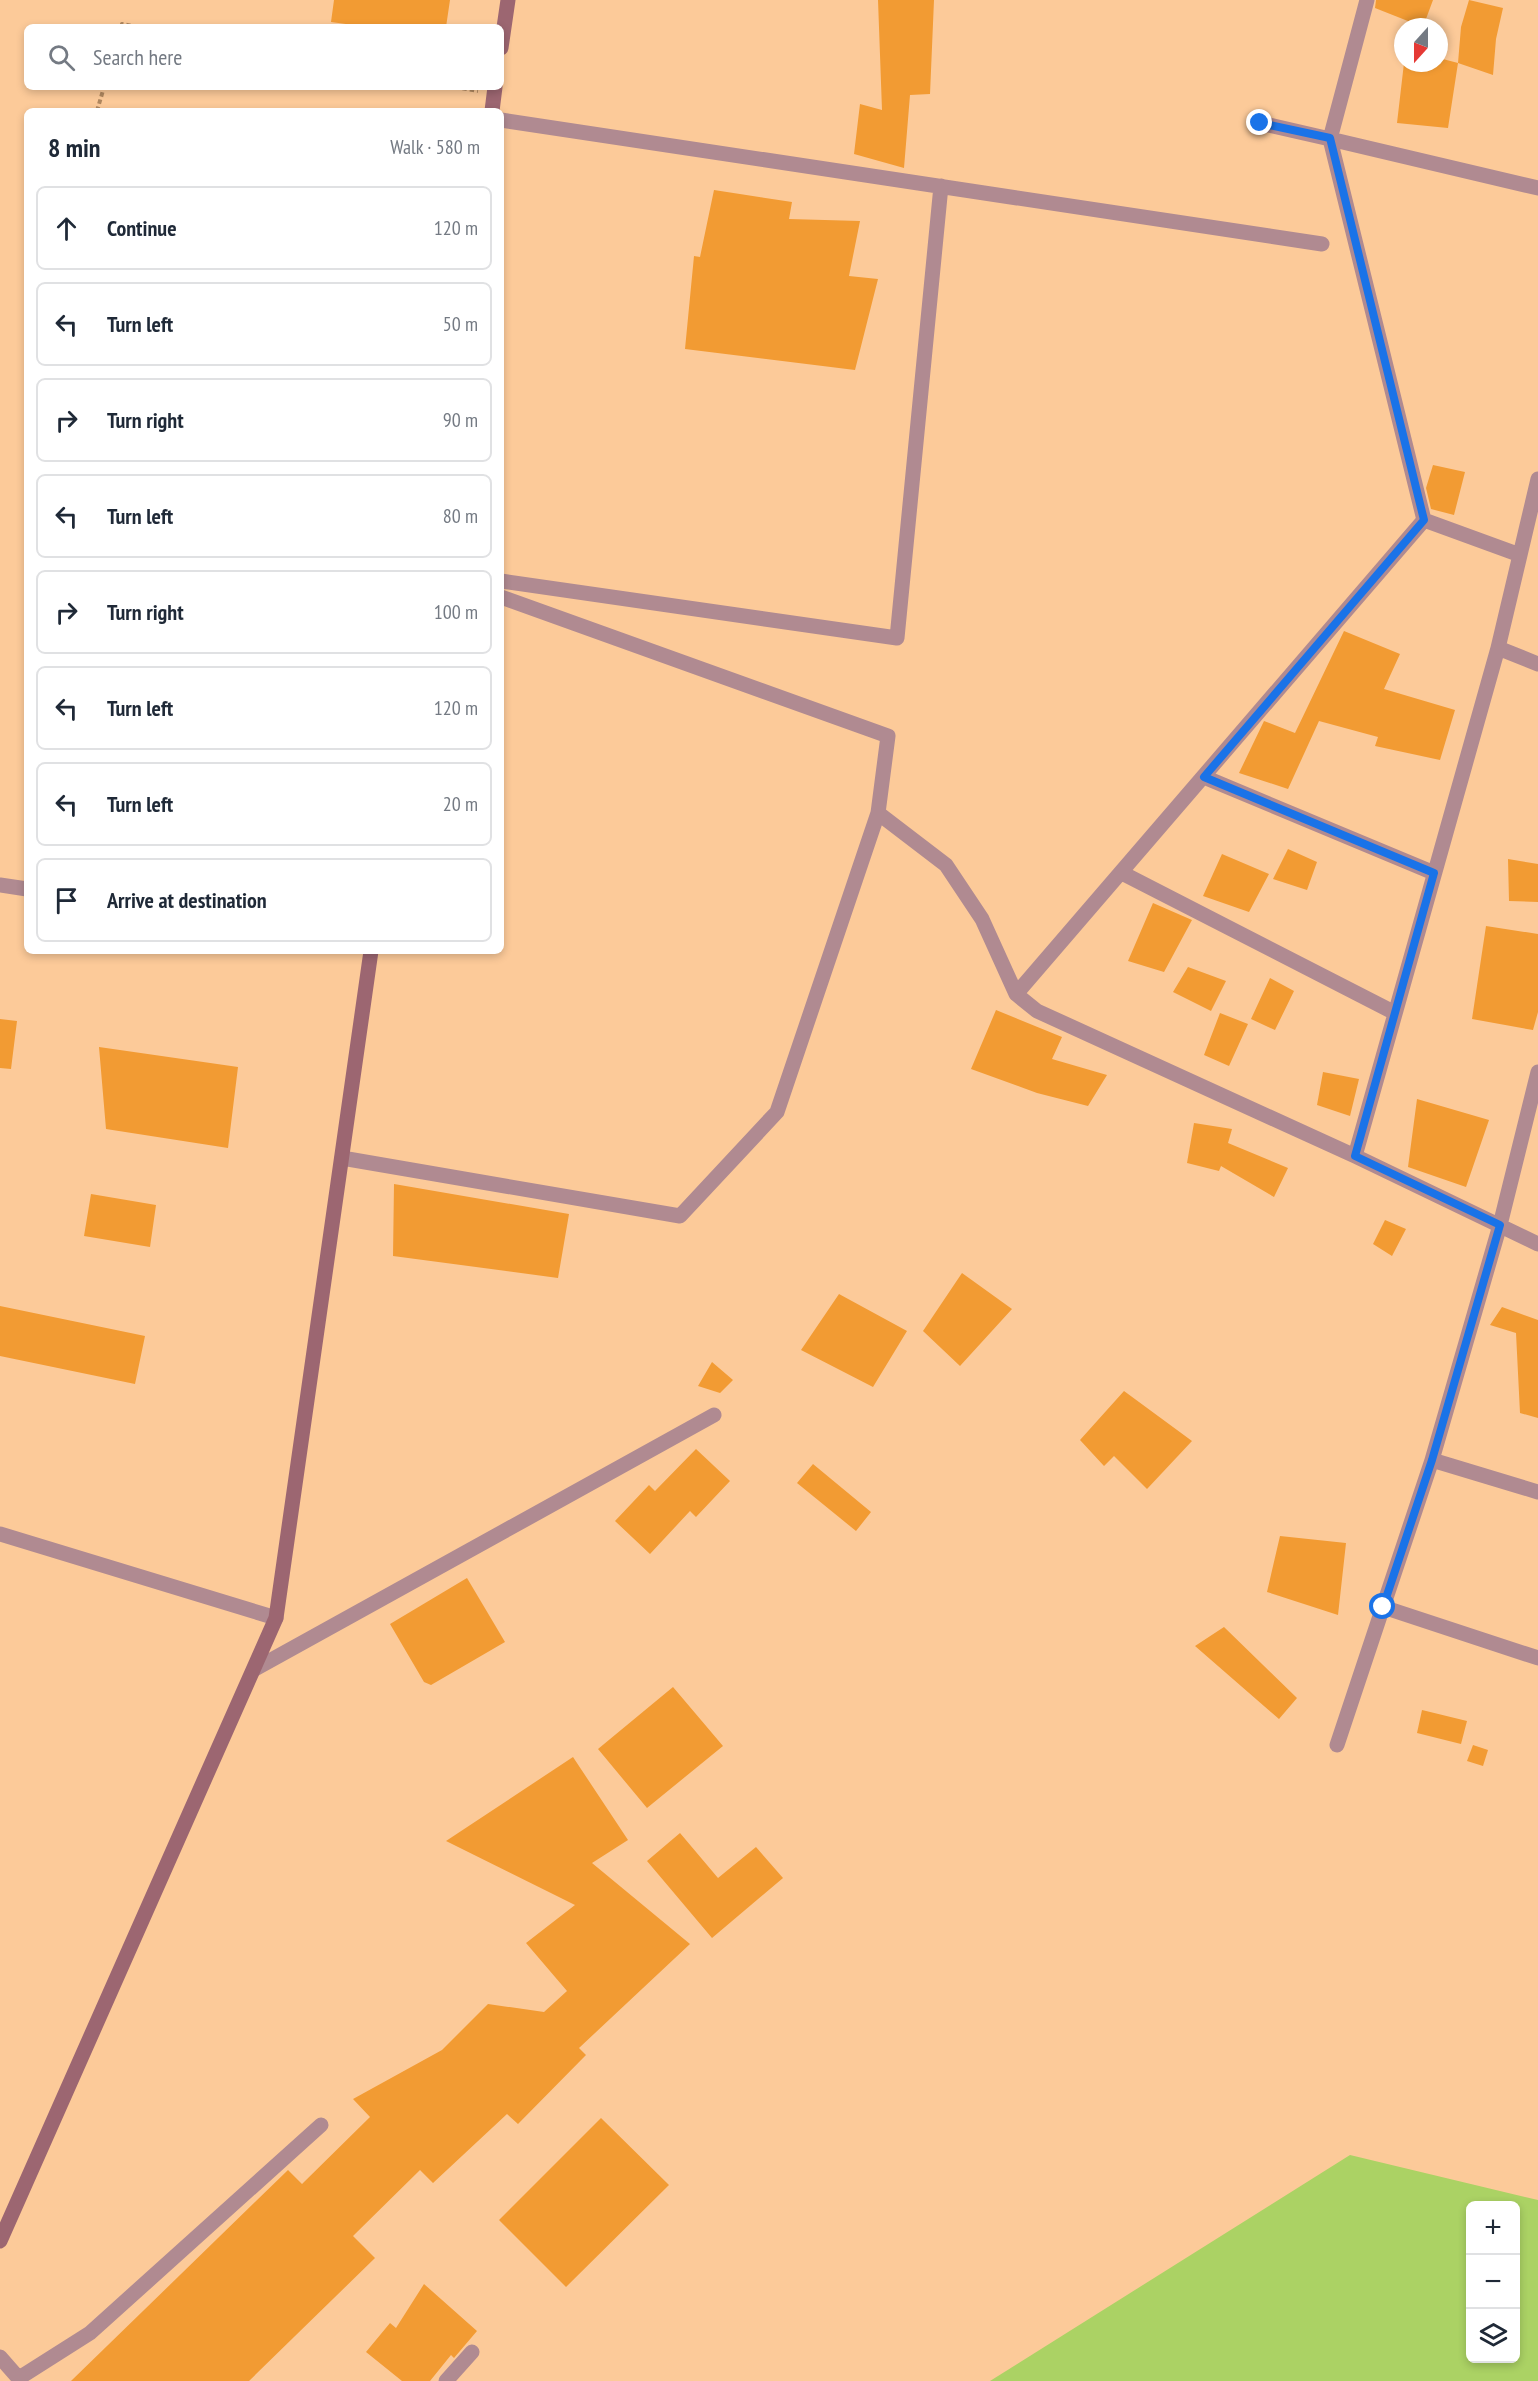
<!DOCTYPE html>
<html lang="en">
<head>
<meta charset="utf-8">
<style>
	body { margin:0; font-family:"PT Sans Narrow",sans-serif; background:#f2f2f3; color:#1f2937 }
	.controls { position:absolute; right:18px; bottom:18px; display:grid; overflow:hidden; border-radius:9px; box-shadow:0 3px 9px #0003 }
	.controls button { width:54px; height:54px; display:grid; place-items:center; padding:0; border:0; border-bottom:2px solid #e0e1e3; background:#fff; color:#1f2937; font:30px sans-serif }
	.compass { position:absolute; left:1394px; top:18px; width:54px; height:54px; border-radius:50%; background:#fff; box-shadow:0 3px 9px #0003; rotate:201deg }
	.stop { position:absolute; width:18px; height:18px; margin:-14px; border:4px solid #1a73e8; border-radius:50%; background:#fff }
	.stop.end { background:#1a73e8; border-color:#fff; box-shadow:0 2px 6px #0008 }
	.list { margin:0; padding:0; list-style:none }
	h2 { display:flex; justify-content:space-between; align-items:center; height:78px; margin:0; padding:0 24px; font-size:26px }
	h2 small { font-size:20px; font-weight:400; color:#747a83 }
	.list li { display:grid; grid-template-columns:39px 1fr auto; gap:18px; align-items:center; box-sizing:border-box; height:84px; margin:0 12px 12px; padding:0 12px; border:2px solid #e0e1e3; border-radius:9px }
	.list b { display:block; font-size:22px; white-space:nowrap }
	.list em { font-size:20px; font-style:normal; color:#747a83 }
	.icon { flex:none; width:33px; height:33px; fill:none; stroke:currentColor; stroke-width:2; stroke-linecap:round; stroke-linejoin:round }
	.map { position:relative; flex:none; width:1538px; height:2381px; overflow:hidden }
	.search { position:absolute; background:#fff; box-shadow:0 3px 9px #0003; left:24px; top:24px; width:480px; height:66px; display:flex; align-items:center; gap:15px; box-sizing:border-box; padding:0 21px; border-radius:9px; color:#747a83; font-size:22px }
	.panel { position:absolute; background:#fff; box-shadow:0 3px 9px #0003; left:24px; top:108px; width:480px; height:846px; border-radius:9px }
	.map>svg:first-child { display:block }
	.green { fill:#abd264; fill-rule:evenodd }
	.building { fill:#f29b33 }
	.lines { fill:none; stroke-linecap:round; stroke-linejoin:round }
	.path { stroke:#af875f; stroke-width:4; stroke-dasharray:4.5 3; stroke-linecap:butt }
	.minor { stroke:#b08a91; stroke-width:15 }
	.secondary { stroke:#9c6671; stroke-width:15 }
	.route { stroke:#1a73e8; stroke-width:8 }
</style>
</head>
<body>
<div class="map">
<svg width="1538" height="2381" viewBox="0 0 1538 2381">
	<rect width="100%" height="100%" fill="#fcca99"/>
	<!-- green -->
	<path class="green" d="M1350,2155l188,45v181h-548zM1470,2206h46v152h-46z"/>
	<!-- building -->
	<path class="building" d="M334,0h116l-4,27h-78l-37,-5z
		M878,0h56l-4,94 -20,1 -6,73 -50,-14 6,-50 22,6z
		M1376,0h57l-10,27 -48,-19z
		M1469,0l34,8 -7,31 -3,36 -35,-12 3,-36z
		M1439,58l19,5 -10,65 -51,-5 7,-60h35z
		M714,190l78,12 -3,17 71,2 -11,55 29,3 -23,91 -170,-21 9,-93 6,1z
		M1433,465l32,7 -11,43 -23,-6 -5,-21z
		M1344,631l56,23 -16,35 71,21 -15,50 -65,-14 3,-9 -59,-16 -31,68 -49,-16 25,-52 31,12z
		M1288,849l29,13 -10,28 -34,-11z
		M1222,854l47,20 -20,38 -46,-16z
		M1508,859l30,5v38l-29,-1z
		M1153,903l39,17 -28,52 -36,-11z
		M1486,926l52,8v78l-5,18 -61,-11z
		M1188,967l38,14 -15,30 -38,-19z
		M1270,978l24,13 -19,39 -24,-11z
		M996,1010l66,27 -10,22 55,16 -19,31 -51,-13 -66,-24z
		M1220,1013l28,11 -19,42 -25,-11z
		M0,1019l17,2 -6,48 -11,-1z
		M99,1047l139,20 -10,81 -122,-19z
		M1323,1072l36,7 -9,37 -33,-11z
		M1417,1099l72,21 -23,67 -58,-20z
		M1194,1123l38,6 -4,14 60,25 -14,29 -53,-31 -2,5 -32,-8z
		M394,1184l175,30 -11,64 -165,-22z
		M91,1194l65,11 -6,42 -66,-11z
		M1385,1220l21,9 -14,27 -19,-12z
		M962,1273l50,36 -52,57 -37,-35z
		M839,1294l68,37 -34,56 -72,-37z
		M0,1306l145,30 -10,48 -135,-28z
		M1502,1307l36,13v98l-18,-5 -4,-80 -26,-8z
		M712,1362l21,18 -13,13 -22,-7z
		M1124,1391l68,50 -45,48 -33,-33 -10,10 -24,-26z
		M696,1449l34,32 -34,36 -6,-6 -40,43 -35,-33 34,-36 6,6z
		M813,1464l58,48 -15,19 -59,-48z
		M1280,1536l66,7 -8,72 -71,-23z
		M467,1578l38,64 -74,43 -7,-3 -34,-58z
		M1224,1627l73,71 -18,21 -84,-73z
		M673,1687l50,59 -76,62 -49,-59z
		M1422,1710l45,11 -6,23 -44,-11z
		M1473,1745l15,5 -5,16 -16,-5z
		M573,1757l55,83 -36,23 98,81 -111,104 7,7 -68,69 -11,-10 -74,69 -13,-13 -67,66 22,22 -126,123h-178l217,-211 14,14 68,-67 -17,-18 89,-49 46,-46 56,8 23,-21 -41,-48 49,-38 -129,-64z
		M680,1833l38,45 38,-31 27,31 -71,60 -65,-77z
		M601,2118l68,67 -103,102 -67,-67z
		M424,2284l53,47 -23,27 -3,-3 -21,26h-28l-36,-29 24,-29 6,5z"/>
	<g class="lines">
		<!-- path -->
		<path class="path" d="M121,27l1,-3 16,3
			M455,87l23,4
			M97,111l7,-24"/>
		<!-- minor -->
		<path class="minor" d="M501,120l821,124
			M1260,123l70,16 37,-139
			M1538,479l-40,169 40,16
			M1424,520l96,35
			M501,581l396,57 44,-452
			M1204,777l230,96
			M878,813l68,52 36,54 34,75 21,17 318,145 183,88
			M1122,873l273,140
			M0,885l27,4
			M1016,994l408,-474 -94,-381 208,49
			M1538,1072l-38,153 -68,235 106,32
			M1355,1156l143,-508
			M342,1158l338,58 97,-104 101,-299 10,-77 -387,-139
			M0,1534l276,84
			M1383,1607l155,51
			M255,1669l459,-254
			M1337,1745l95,-285
			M0,2357l21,24
			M19,2378l71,-45 231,-208
			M446,2381l26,-29"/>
		<!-- secondary -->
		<path class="secondary" d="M501,48l7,-48
			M492,111l3,-24
			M0,2241l276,-623 95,-667"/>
	</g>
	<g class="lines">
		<!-- route -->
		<path class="route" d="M1260,123l70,15 94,382 -220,257 230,96 -79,283 145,69 -68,235 -49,147"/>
	</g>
</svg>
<div class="controls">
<button>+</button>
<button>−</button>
<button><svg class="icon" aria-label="layers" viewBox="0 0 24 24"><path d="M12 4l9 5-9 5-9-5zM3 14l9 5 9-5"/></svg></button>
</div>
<svg class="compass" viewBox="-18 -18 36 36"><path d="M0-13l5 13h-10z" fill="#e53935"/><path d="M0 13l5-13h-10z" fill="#747a83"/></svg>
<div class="stop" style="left:1383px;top:1607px"></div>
<div class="stop end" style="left:1260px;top:123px"></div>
<div class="search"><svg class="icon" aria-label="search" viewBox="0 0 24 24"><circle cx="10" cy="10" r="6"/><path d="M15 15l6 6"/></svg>Search here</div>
<section class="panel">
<h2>8 min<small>Walk · 580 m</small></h2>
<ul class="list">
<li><svg class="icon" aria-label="ahead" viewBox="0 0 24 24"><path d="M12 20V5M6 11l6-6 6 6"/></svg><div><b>Continue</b></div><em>120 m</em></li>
<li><svg class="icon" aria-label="left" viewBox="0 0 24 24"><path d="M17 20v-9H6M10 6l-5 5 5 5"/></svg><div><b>Turn left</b></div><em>50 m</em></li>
<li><svg class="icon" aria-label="right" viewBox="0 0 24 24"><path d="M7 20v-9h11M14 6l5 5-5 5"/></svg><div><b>Turn right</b></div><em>90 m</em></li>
<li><svg class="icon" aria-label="left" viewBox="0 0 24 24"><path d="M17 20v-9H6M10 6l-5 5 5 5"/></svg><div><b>Turn left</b></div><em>80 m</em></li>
<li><svg class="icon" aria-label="right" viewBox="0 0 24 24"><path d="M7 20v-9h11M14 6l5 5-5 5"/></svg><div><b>Turn right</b></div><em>100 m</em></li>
<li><svg class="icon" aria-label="left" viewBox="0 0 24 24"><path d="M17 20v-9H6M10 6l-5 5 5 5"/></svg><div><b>Turn left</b></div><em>120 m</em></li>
<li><svg class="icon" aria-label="left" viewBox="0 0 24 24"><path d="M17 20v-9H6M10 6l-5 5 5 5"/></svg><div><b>Turn left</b></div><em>20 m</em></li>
<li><svg class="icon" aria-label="arrive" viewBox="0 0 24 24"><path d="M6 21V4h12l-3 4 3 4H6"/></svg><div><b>Arrive at destination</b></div></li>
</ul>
</section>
</div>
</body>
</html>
